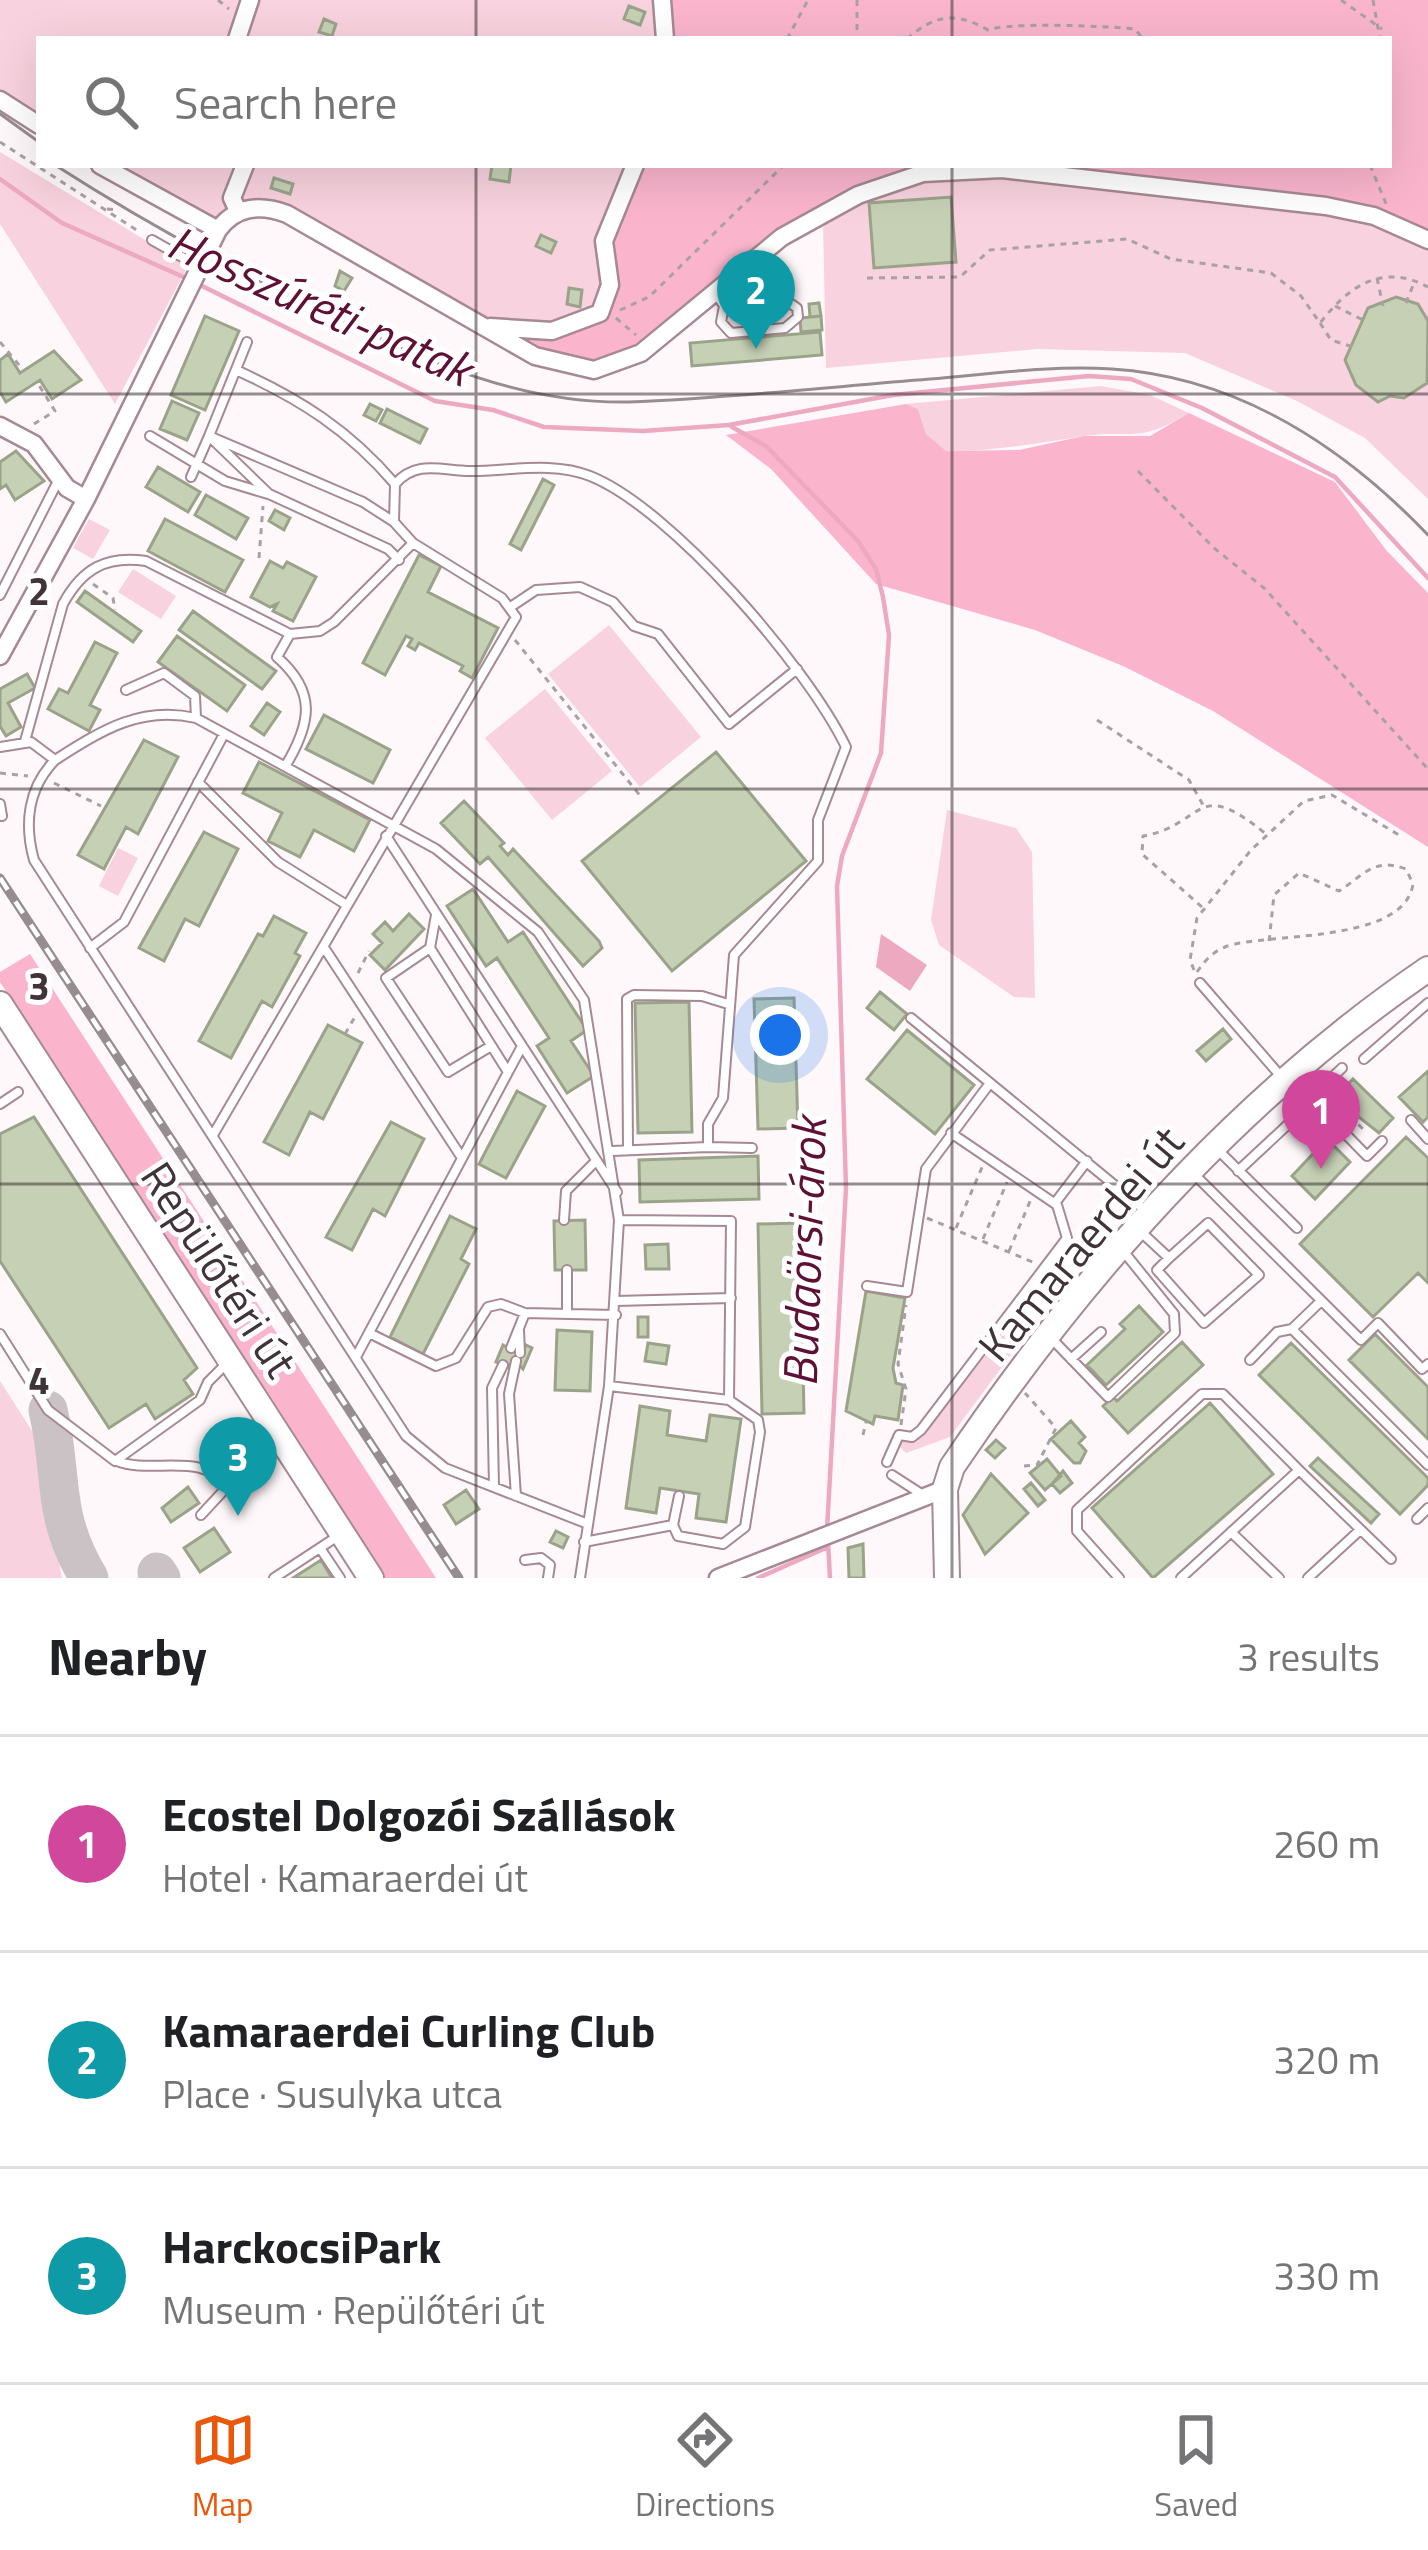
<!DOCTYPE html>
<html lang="en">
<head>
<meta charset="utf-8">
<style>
	body { margin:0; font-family:"Titillium Web",sans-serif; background:#f2f2f2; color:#202124 }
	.you { position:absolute; left:780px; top:1035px; width:42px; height:42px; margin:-30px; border:9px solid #fff; border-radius:50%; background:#1a73e8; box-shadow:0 0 0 18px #1a73e833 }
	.badge { display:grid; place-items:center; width:78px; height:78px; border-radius:50%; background:#ea580c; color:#fff; font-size:39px; font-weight:700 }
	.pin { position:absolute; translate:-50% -99px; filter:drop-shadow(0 3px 6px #0008) }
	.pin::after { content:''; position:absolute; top:63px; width:42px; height:36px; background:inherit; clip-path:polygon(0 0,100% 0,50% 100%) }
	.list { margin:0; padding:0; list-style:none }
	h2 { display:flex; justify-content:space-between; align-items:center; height:156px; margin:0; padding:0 48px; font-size:51px }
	h2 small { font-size:39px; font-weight:400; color:#757577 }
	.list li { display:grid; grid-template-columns:78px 1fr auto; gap:36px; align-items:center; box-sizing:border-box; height:216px; padding:0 48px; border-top:3px solid #e0e0e0 }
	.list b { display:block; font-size:45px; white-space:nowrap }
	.list p { margin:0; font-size:39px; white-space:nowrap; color:#757577 }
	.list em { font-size:39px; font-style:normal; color:#757577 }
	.icon { flex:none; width:66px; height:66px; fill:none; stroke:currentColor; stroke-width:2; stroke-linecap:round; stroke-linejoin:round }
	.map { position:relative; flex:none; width:1428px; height:1578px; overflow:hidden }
	.search { position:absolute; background:#fff; box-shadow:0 12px 48px #0002; left:36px; right:36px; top:36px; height:132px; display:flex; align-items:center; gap:30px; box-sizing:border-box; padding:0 42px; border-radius:0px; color:#757577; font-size:45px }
	.sheet { height:804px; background:#fff }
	nav { display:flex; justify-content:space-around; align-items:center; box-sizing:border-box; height:168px; border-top:3px solid #e0e0e0; background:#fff; font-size:33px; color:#757577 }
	nav a { display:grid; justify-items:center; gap:6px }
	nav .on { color:#ea580c }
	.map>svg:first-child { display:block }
	.green { fill:#f8d2de }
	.forest { fill:#fab5cd }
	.water { fill:#eda9c0 }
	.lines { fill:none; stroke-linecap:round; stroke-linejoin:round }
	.stream { stroke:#eda9c0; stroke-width:4.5 }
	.taxiway { stroke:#cbc2c5; stroke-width:39 }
	.building { fill:#c6d0b5; stroke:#9aa38a; stroke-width:3 }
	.lane-casing { stroke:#a68992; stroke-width:12 }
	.street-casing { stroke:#a68992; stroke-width:21 }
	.secondary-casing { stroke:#a68992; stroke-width:28 }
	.path { stroke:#a9a0a3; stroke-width:3; stroke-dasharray:6 6; stroke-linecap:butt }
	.lane { stroke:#fff; stroke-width:8 }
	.street { stroke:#fff; stroke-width:16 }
	.secondary { stroke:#fff; stroke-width:24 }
	.tram { stroke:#978d90; stroke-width:3 }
	.rail-casing { stroke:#978d90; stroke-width:9 }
	.rail { stroke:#fff; stroke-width:4.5; stroke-dasharray:14; stroke-linecap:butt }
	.grid { fill:none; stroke:#403438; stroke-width:3; stroke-opacity:0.55 }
	.labels { text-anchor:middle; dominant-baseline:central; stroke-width:10; stroke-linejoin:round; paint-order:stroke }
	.street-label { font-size:45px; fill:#403438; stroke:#fff }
	.water-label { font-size:48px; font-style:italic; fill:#5e1035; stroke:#fff }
	.grid-label { font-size:39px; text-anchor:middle; font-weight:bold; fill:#403438; stroke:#fff; stroke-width:10; stroke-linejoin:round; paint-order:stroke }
</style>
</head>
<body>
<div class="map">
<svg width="1428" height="1578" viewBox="0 0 1428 1578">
	<rect width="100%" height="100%" fill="#fff8fa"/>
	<!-- green -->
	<path class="green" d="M0,0h662l3,39h-626v86l-39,-25z
		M0,152l188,114 -73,138 -115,-180z
		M100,165h535l-26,108 -22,49 -93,4 -232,-119 -44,23z
		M991,173l334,38 48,11 55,24v253l-63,-61 -68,-37 -112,-48 -148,-4 -211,19 -3,-148 75,-36z
		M1101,386l49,9 39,18c-56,33 -55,15 -110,24 -46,7 -87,14 -134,14l-19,-17 -8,-25 -12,-5z
		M89,519l21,11 -17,29 -20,-11z
		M133,569l43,27 -15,23 -43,-27z
		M609,625l92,112 -61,50 -92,-113z
		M545,689l67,82 -60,49 -67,-82z
		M947,810l69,18 16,24 3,146 -21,-1 -75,-52 -8,-25z
		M118,848l20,10 -20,38 -19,-10z
		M1004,1332l15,12 -69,93 -44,16 -7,-7 2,-7 25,-7z
		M0,1381l52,81 -5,33 15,83h-62z"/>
	<!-- forest -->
	<path class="forest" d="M662,0h766v246c-86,-48 -198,-46 -294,-57 -68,-7 -141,-24 -209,-11 -47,9 -101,38 -141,65 -39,26 -138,118 -180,122 -43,4 -75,-18 -110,-39l58,5 48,-18 4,-55 31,-93h754v-126h-724z
		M906,404l12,5 8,25 20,17 73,-1 65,-14h66l39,-23 146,69 51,68 42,43v254l-215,-136 -90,-45 -88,-36 -159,-46 -105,-115 -45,-34z
		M30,954l406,624h-52l-384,-596v-10z"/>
	<!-- water -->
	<path class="water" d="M881,934l46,31 -17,26 -34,-24z"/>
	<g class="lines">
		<!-- stream -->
		<path class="stream" d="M0,179l62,44 126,56
			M198,284l237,117 58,9 51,17 99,4 86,-6 164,-30 196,-19 42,3 71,29 133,69 93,101
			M732,427l34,19 92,95 18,28 7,28 6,38 -8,118 -39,103 -5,30 9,302 -19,342
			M828,1542l2,36
			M758,1578l70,-31"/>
		<!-- taxiway -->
		<path class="taxiway" d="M48,1410c16,68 2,103 41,168
			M157,1572l4,6"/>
	</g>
	<!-- building -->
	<path class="building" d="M629,6l16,6 -5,13 -16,-6z
		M324,19l12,5 -4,12 -13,-4z
		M492,165h19l-2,17 -19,-3z
		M274,178l19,6 -3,10 -19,-6z
		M951,197l5,65 -82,6 -5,-65z
		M541,235l15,7 -5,11 -15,-7z
		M340,271l12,7 -8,13 -9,-5z
		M569,288l13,2 -2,17 -13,-3z
		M1396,297l22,7 10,17 -1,62 -23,15 -14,-2 -12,6 -22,-17 -11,-25 23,-52z
		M819,303l2,13 -11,1 -1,-13z
		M205,316l34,15 -34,79 -34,-15z
		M821,316l1,14 -21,2 -1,-14z
		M820,332l2,23 -130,11 -2,-23z
		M54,351l27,29 -29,19 -12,-19 -34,22 -6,-10v-32l8,-6 12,19z
		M172,401l27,12 -12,27 -27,-11z
		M370,404l12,6 -6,11 -12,-6z
		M387,409l40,20 -7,14 -40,-20z
		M16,451l28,30 -29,19 -9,-15 -6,4v-27z
		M158,467l42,25 -12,20 -42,-25z
		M543,479l11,6 -33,65 -11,-6z
		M206,495l42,23 -12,21 -41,-24z
		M275,510l15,8 -6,12 -15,-9z
		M165,519l78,41 -18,32 -77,-41z
		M419,555l22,11 -13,26 70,36 -26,50 -12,-7 3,-5 -44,-23 -4,7 -7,-4 4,-7 -6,-3 -21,39 -22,-12z
		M270,561l13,7 4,-6 29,15 -23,44 -20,-10 4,-7 -7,3 -19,-10z
		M85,591l56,40 -8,11 -56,-40z
		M193,611l83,60 -14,18 -83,-59z
		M177,636l68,49 -18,26 -69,-49z
		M95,642l22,11 -27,52 10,5 -11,21 -41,-22 11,-20 9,4z
		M27,674l8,14 -27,15 13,24 -15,9 -6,-10v-37z
		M267,703l13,9 -16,23 -13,-9z
		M324,715l66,35 -17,33 -67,-34z
		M144,740l34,17 -40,77 -12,-7 -22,42 -26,-14z
		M716,752l90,109 -134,110 -90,-110z
		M259,762l111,58 -16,31 -40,-21 -14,27 -32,-16 14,-28 -39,-20z
		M464,801l40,42 -4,3 8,9 5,-6 86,92 3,7 -19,18 -95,-109 -8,7 -39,-41z
		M204,832l34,17 -39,77 -14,-7 -21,42 -25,-13z
		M473,889l35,53 15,-10 64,98 -16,11 23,35 -27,17 -30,-47 12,-8 -52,-80 -11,8 -39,-60z
		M409,914l15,15 -39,41 -15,-15 12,-12 -9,-9 12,-12 8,9z
		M274,916l32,17 -11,20 5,3 -28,51 -10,-6 -31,57 -32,-17 59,-107 5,2z
		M880,992l27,22 -13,16 -27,-22z
		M794,998l4,130 -40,1 -4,-130z
		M689,1002l3,130 -54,1 -3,-130z
		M328,1025l34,18 -39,76 -13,-7 -21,43 -25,-13z
		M1223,1029l8,10 -25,22 -9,-10z
		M907,1030l67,55 -39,49 -68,-55z
		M1428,1071v46l-5,5 -24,-25z
		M1353,1079l40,39 -14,15 -44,-35z
		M517,1091l28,15 -39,72 -27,-14z
		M34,1117l163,251 -13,12 9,14 -38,25 -9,-15 -37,24 -109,-167v-127z
		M391,1122l33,17 -39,77 -12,-7 -21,41 -26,-13z
		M1406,1137l22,21v125l-10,-10 -45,44 -73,-73z
		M1327,1139l23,23 -35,37 -23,-23z
		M758,1156l1,43 -119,3 -1,-42z
		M450,1216l26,13 -15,30 8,5 -46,90 -33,-17z
		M585,1220l1,50h-31l-1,-49z
		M800,1223l4,190 -42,1 -4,-190z
		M668,1244l1,25h-23l-1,-24z
		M866,1291l39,7 -12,70 3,15 7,2 -5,35 -23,-4 -2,8 -27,-13z
		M1139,1306l24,26 -57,53 -19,-20 38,-36 -5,-5z
		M638,1317h10v20h-10z
		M557,1330l35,2 -2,59 -35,-1z
		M1375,1334l53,53v52l-79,-79z
		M1182,1342l21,23 -75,68 -25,-27 10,-9 4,4z
		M648,1343l21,3 -3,18 -21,-3z
		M1291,1343l137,135v7l-28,29 -141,-139z
		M503,1345l18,11 5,-11 6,3 -9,21 -9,-10 -4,9 -14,-6z
		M1210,1403l63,71 -120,104 -61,-70z
		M640,1406l30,5 -3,24 39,6 4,-26 31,4 -15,103 -30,-4 3,-24 -39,-6 -4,25 -30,-5z
		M1071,1421l14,16 -6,6 7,8 -6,12h-6l-23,-24z
		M996,1440l9,8 -10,10 -9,-8z
		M1318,1458l61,56 -8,9 -61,-57z
		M1047,1459l14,17 -16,14 -15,-17z
		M1063,1471l9,12 -12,10 -8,-9z
		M991,1474l37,39 -43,41 -22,-39z
		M1031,1483l14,17 -7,6 -14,-17z
		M188,1487l11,16 -28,19 -9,-14z
		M466,1490l13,19 -23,15 -12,-19z
		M214,1528l16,24 -30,20 -16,-24z
		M556,1531l12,6 -5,11 -13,-6z
		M863,1544l1,34h-15l-1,-30z
		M321,1560l11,18h-39z"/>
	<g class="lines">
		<!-- lane casing -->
		<g class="lane-casing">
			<path id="lane" d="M152,240l46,26
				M717,295l7,11 -3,16 10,11 54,-5 13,-11 -1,-9 -16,-11 -57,9
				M236,370c64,29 113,60 159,114l-1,38
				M150,436l75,45 43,13
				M191,477l18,-41 60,58 119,55 11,11
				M395,484c22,-25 47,-13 76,-13 38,0 82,-10 119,5 81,32 218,192 256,271l-28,73v41l-84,94 -11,143 -15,26v23l-96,4
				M0,595l59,-116
				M512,606l24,-16 44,-3 33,15 21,24 24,8 71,90 68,-55
				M126,690l38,-17 31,23 1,22
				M25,741l38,-137c19,-35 43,-49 83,-43l144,73
				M0,747l31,-5 24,18c-27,28 -31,64 -21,100l372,576 39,32 143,56
				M55,760c46,-29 85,-55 141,-42l240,131 102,83 46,68 35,220 -10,166 -29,192
				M286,765c25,-42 31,-73 -9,-108l13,-23 30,-3 14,-9 79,-79
				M198,782l80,80 67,42
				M0,804l2,12
				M386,836l231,356
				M436,915l-6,33 78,124
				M90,948l34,-26 100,-188
				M430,948l-44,30 62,94 43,-26
				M325,949l137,209
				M1200,983l84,97
				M911,1018l235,193
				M1364,1059l64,-56
				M1291,1078l76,78 15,-15
				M1323,1086l19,-18
				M0,1104l18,-12
				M1411,1120l17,19
				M213,1135l303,-518 -14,-19 -89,-55 -19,-21 -31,-20 -154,-66 38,-94
				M708,1147l44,1
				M1217,1149l80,79
				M628,1150l-1,-151 7,-4 68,1 26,8
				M1238,1171l74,-69
				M1195,1175l166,165 17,-17 44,46 6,-5
				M1055,1203l32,-42
				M564,1220l2,-29 30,-30
				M619,1220l112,1 -2,179 29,20 2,12 -15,95 -22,17 -45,-8 -5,-11 6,-29
				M1141,1232l28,26 -12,12 47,53 55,-48 -51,-52 -39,35
				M567,1270v40
				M867,1286l40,6 19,-123 64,-86
				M616,1301l115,-3
				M1321,1301l-29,28 136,136
				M519,1330l1,23
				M369,1333l67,33 20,-8 32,-51 13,-3 24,9
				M0,1334l48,76 67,51 85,-61 8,-18 21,-21
				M1052,1339l56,58 67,-64 -1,-19 -50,-62
				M511,1348l14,-35 91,2
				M356,1357l165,-309
				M1071,1359l30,-27
				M1250,1360l27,-28 15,-3
				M516,1361l-7,33 7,102
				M609,1386l120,14
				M117,1461c33,14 91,-11 109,27l-25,27
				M887,1462l12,-27 13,2 9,-7 146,-192 -10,-33 -106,-72
				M892,1475l31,20
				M494,1487l-2,-99 11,-23
				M1417,1519l11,-11
				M1231,1532l48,46
				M584,1542l89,-17
				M320,1548l20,30
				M525,1560l16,-2 9,7 -2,13
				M274,1578l64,-42
				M1119,1578l-42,-47v-21l125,-116h21l76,76
				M1181,1578l118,-108 92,89
				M1308,1578l52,-48"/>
		</g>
		<!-- street casing -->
		<g class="street-casing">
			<path id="street" d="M662,0l3,39
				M237,39l13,-39
				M0,100l39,25
				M100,165l118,65
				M238,211l-6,-13 13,-33
				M490,327l62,4 48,-18 10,-28 -6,-44 31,-76
				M0,426l34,18 33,44 19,11
				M0,656l86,-157 132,-269c18,-24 42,-26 69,-16l248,142 59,14 47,-17 141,-116 76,-42 65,-22 79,-4 324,37 48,10 54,24
				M718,1578l227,-89"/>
		</g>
		<!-- secondary casing -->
		<g class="secondary-casing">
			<path id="secondary" d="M0,1004l371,574
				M947,1578l-2,-89 7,-22c129,-191 285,-368 476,-498"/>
		</g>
		<!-- path -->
		<path class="path" d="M218,0l11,9
			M857,0v39
			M1341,0l41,29
			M1373,0l7,39
			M787,39l21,-39
			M907,39c27,-24 48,-28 81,-9 17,-8 123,-4 147,-1l8,10
			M0,142l141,91
			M1370,165l17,41
			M107,209l11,1
			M867,278l93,-1 30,-27 137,-11 44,20 100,14 30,23 19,27c28,-36 62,-61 108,-36
			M1377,278l6,28
			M1406,303l8,-20
			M1335,306l30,15
			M620,310l29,-13 135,-132
			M616,318l20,17
			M1425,319l3,-2
			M1320,323l11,17 22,7
			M0,342l24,29
			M34,424l21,-13 -18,-29
			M1138,471l76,77 50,40 164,181
			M259,558l4,-52
			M93,584l20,14 2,12
			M515,640l127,158
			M1097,720l92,60 14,25
			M0,773l28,3
			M54,783l47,23
			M1202,907l-60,-53 1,-18c63,-11 51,-61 123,-2
			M1194,970l-4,-10 7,-42 54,-68 53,-49 28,-6 67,40
			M1197,972c7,-10 15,-20 28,-25 38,-15 179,-2 188,-63l-7,-15c-32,-12 -42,6 -67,22l-40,-18 -25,22 -5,47
			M358,973l11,-22
			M345,1034l11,-19
			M1333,1099l31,31
			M927,1218l108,45
			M956,1228l27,-63
			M983,1239l24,-57
			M1009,1251l22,-52
			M901,1425l5,-36 -8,-25 8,-59
			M863,1435l3,-13
			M1024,1466l13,-1 19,-37 -31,-35"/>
		<!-- lane -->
		<use href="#lane" class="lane"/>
		<!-- street -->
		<use href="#street" class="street"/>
		<!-- secondary -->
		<use href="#secondary" class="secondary"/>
		<!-- tram -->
		<path class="tram" d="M0,114l39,28
			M55,165c89,57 180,107 276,151 97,45 188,88 298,86 100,-4 201,-15 301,-23 60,-5 122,-14 182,-10 126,8 232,78 316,166"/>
		<!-- rail casing -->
		<g class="rail-casing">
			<path id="rail" d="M0,878l459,700"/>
		</g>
		<!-- rail -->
		<use href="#rail" class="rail"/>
	</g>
	<!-- grid -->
	<path class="grid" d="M476,0v39M952,0v39M476,165v1413M952,165v1413M0,394h1428M0,789h1428M0,1184h1428"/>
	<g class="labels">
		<!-- street labels -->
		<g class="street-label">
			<text transform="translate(1080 1243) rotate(-50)">Kamaraerdei út</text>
			<text transform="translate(220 1269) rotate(57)">Repülőtéri út</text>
		</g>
		<!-- water labels -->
		<g class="water-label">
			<text transform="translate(320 305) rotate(24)">Hosszúréti-patak</text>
			<text transform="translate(804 1252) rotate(-88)">Budaörsi-árok</text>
		</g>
	</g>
	<g class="grid-label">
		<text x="39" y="605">2</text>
		<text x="39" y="1000">3</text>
		<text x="39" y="1394">4</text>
	</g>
</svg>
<div class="you"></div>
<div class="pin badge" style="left:1321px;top:1169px;background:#d1479c">1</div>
<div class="pin badge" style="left:756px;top:349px;background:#0f9aa8">2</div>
<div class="pin badge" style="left:238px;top:1516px;background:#0f9aa8">3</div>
<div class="search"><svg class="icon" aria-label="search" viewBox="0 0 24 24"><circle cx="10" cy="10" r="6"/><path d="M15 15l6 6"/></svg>Search here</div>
</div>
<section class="sheet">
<h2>Nearby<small>3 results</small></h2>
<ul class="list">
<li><span class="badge" style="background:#d1479c">1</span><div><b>Ecostel Dolgozói Szállások</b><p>Hotel · Kamaraerdei út</p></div><em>260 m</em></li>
<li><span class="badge" style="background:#0f9aa8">2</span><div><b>Kamaraerdei Curling Club</b><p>Place · Susulyka utca</p></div><em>320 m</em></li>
<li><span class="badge" style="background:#0f9aa8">3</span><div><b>HarckocsiPark</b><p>Museum · Repülőtéri út</p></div><em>330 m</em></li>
</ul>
</section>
<nav>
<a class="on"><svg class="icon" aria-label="map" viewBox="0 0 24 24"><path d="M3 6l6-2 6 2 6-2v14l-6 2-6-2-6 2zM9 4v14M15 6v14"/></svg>Map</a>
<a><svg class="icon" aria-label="directions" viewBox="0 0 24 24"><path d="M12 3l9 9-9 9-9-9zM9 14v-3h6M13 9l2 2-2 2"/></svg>Directions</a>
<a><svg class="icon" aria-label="saved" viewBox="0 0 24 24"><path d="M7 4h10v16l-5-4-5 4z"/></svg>Saved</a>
</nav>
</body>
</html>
